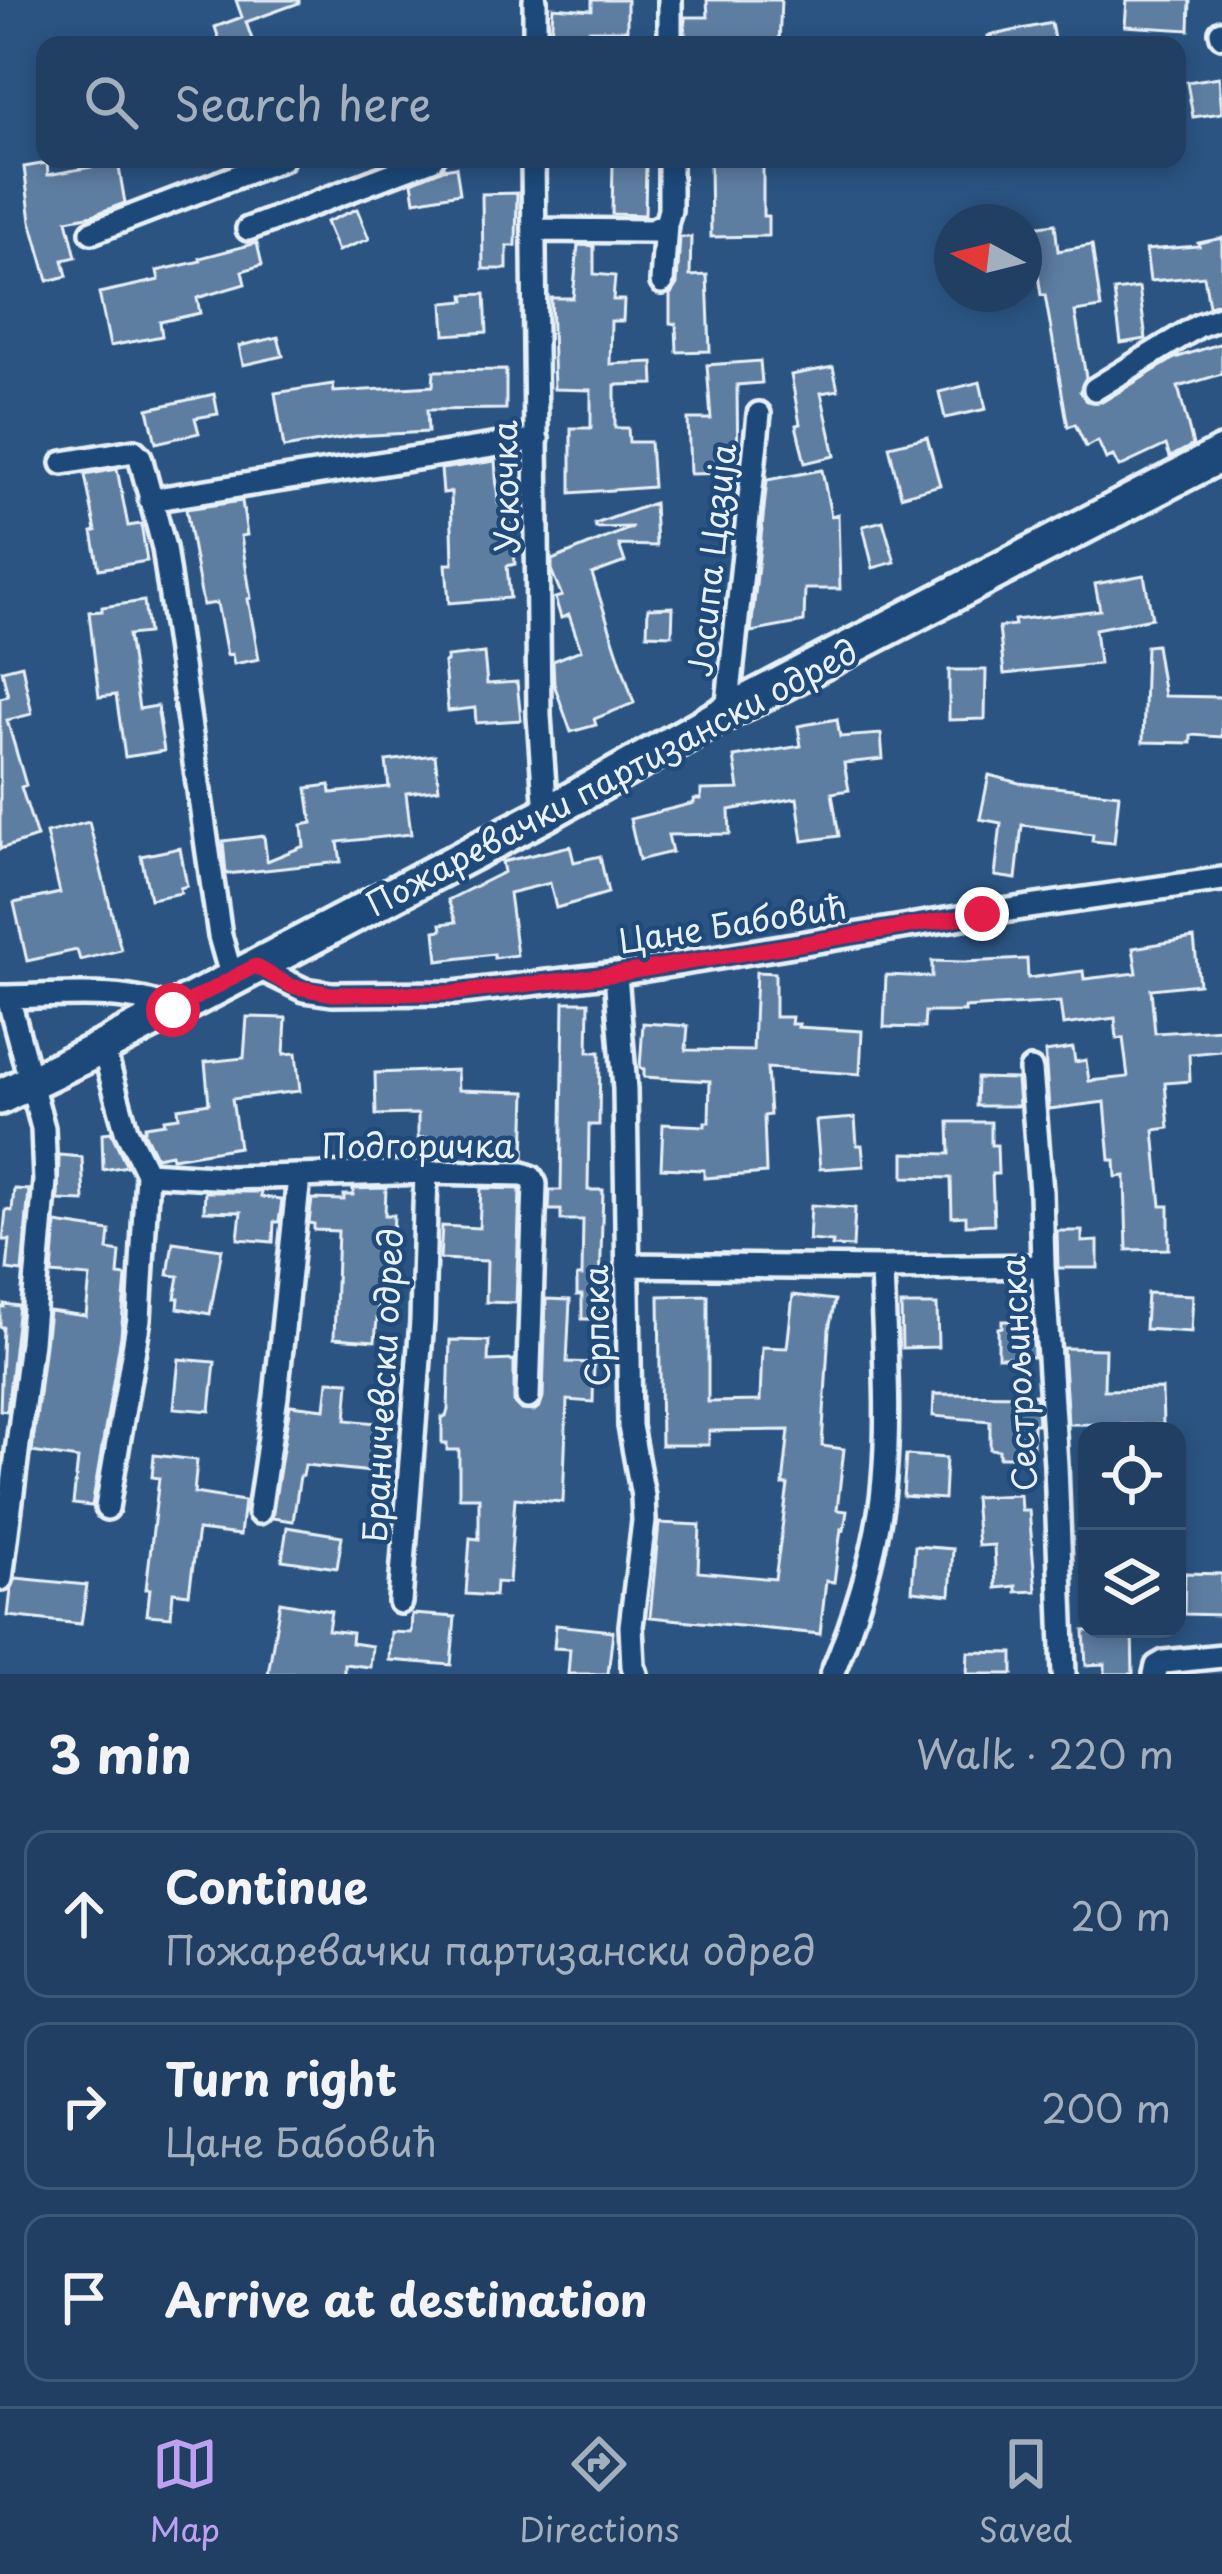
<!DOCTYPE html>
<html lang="en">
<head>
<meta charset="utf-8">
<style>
	body { margin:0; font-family:"Playpen Sans",sans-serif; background:#284668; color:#f1f3f6 }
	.controls { position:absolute; right:36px; bottom:36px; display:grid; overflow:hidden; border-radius:24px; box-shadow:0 6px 18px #0003 }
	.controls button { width:108px; height:108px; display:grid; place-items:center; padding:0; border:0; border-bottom:3px solid #3d5877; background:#203f62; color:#f1f3f6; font:60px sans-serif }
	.compass { position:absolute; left:934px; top:204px; width:108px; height:108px; border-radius:50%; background:#203f62; box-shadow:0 6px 18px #0003; rotate:277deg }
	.stop { position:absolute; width:36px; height:36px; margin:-27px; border:9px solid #e11d48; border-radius:50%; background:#fff }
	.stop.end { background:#e11d48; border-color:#fff; box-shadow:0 3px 12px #0008 }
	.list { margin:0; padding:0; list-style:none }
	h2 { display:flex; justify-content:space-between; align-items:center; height:156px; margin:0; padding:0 48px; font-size:51px }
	h2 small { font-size:39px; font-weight:400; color:#a2afbe }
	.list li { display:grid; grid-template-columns:78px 1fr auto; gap:36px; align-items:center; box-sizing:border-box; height:168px; margin:0 24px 24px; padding:0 24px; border:3px solid #3d5877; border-radius:24px }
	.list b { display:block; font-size:45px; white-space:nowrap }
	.list p { margin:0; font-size:39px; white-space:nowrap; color:#a2afbe }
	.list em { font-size:39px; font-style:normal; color:#a2afbe }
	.icon { flex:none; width:66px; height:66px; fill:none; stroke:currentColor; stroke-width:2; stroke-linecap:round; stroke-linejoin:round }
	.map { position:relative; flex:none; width:1222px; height:1674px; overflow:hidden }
	.search { position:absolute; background:#203f62; box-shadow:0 6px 18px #0003; left:36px; right:36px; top:36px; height:132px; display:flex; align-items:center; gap:30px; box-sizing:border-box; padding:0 42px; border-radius:24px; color:#a2afbe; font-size:45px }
	.sheet { height:732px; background:#203f62 }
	nav { display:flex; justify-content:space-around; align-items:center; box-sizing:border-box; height:168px; border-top:3px solid #3d5877; background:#203f62; font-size:33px; color:#a2afbe }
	nav a { display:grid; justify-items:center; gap:6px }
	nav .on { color:#bca0f2 }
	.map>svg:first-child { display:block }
	.building { fill:#5d7da1; stroke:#e8f1f8; stroke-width:3 }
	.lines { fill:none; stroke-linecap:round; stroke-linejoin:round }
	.street-casing { stroke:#e8f1f8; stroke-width:30 }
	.secondary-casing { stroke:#e8f1f8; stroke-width:42 }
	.street { stroke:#1f4a7a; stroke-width:21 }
	.secondary { stroke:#1f4a7a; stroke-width:33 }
	.route { stroke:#e11d48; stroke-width:15 }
	.labels { text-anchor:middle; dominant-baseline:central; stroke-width:9; stroke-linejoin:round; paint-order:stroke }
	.street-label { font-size:33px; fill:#e8f1f8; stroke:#1f4a7a }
</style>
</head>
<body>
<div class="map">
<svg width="1222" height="1674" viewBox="0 0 1222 1674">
	<rect width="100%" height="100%" fill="#2b5482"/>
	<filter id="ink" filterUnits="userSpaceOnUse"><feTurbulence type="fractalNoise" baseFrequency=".00833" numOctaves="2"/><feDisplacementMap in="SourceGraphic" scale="24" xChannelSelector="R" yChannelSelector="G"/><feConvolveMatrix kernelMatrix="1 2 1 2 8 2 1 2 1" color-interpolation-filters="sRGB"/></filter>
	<g filter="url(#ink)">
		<!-- building -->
		<path class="building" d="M236,0h63v3l-53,19 8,23h-33l-6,-18 27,-10z
			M592,0h35v30h-38l-1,10 -37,-3 2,-30 39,3z
			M707,0h74l-2,45 -94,-1v-27h23z
			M1127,0h63l-1,30 -64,-4z
			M1051,23l4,22h-66l-1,-9z
			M1219,77l3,36 -29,4 -6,-35z
			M118,162l7,41 -32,12 -26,5 9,37 -13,3 4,16 -19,5 -17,-60 -7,-54 23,-4 1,12z
			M710,162h53v54h5v20l-57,1z
			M613,163l33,1 -1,51 -33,-1z
			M456,167l4,26 -45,8 -3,-19 31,-13z
			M517,193l-1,53h-9v23h-24l-1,-75z
			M357,209l12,30 -31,12 -12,-29z
			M1055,224l3,27 34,-6 9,63 -26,4 11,65 -6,14 7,10 15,1 73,-44 47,-15v31l-44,13 15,58 -23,12 -4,-12 -47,22 -6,-11 -7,3 -8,-18 -12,6 -11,-23 -7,3 -23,-132h-4l-10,-68z
			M680,237h11l-1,39 17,-1 3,76 -33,1 -1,-28 -6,-1v-28l7,-11z
			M1222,238v64l-13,4 -5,-30 -54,5 -4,-31 53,-4 -1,-3z
			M257,243l5,22 -20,6 3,13 -48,14 3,15 -40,9 2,14 -52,10 -11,-53 60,-13 -2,-9 44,-10 -1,-3z
			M578,245l16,1v28l21,2 -2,24h11l-1,21h-12l-1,43 43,-2 1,22 -39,1v43h13l1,14h21l3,45 -82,6v-65h20v-38l-37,-1 -3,-91h22z
			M1139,288l7,51 -25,4 -7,-52z
			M485,294l2,38 -42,3 -2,-32 22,-2 -1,-6z
			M278,337l5,19 -40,9 -4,-19z
			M760,361l2,22 -25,2 1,88 -48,1 -2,-55h23l-4,-54z
			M833,367l5,23 -17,3 14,63 -30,7 -9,-38 4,-1 -9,-49z
			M506,370v39l-79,1 1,22 -74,4 -70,12 -9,-55 58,-9 1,8 99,-6 1,-15z
			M980,382l6,27 -41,9 -6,-26z
			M214,394l4,20 -23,4 4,15 -43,10 -8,-34z
			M927,437l13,48 -39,11 -12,-50z
			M495,461l3,42 13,-1 4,62 -8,2 3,32 -61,5 -3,-39h7l-2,-72 -8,1 -2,-24z
			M117,469l11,57 13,-2 6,37 -48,8 -7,-37 4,-1 -11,-56z
			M822,470l9,46 7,-2 2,75h-35l-1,33 -53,10 16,-152z
			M242,501l5,34 -6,1 10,62 -3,1 11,60 -25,5 -2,-10 -5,1 -10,-52 -14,2 -17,-96z
			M654,503l2,43 -37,-1 6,17 -33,12 42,129 -40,16 2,6 -25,7 -17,-48 -1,-23 28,-11 -12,-35 -8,3 -6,-20 7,-2 -10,-24v-12l81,-33 -37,1 -1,-4z
			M883,521l12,41 -22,6 -10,-42z
			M1144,575l8,43 -57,11 4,35 -95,10 -5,-47 16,-2 -1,-5 86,-10 -5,-26z
			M144,601l4,32 -20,2 11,74 18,-3 7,45 -39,6 -9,-62 -17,2 -10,-85 13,-1v-4z
			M673,607l-1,28 -25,-1 1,-26z
			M1156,645l8,51 58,1v40l-31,-2v8l-48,-1 3,-96z
			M484,653l3,31 30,-2 4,38 -45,3 -1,-15 -27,3 -4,-48 3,-1v-5z
			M22,665l10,49 -25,6 19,65 -5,2 16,50 -37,12v-151l8,-2 -6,-26z
			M949,670h37l-1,49 -36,1z
			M837,719l3,18 41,-3 2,25 -39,4 5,27 -17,3 7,43 -36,5 -6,-43 -68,12 1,24 -62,1 4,17 -33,8 -9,-41 64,-16v-4h7v-9l38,-1 -5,-32 67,-11 -3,-20z
			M435,755l4,34 -33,4 5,41 -73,8 3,20 -115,12 -3,-33 41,-5 3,25 37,-15 -2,-21 10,-2 -5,-35 23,-3 1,8 58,-6 -3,-26z
			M989,775l30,8 100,11 -5,49 -22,-2 1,-7 -71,-9 -6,54 -21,-3 6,-53 -21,-4z
			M89,822l32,128 -41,10 -3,-10 -50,11 -13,-58 46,-10 -14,-60z
			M570,846l4,16 26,-6 8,37 -52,15 -6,-25 -41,10 8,62 -23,3v-4l-56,7 -3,-30 7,-1 -1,-6 15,-2 -8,-22 56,-28 -2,-10z
			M180,848l7,38 -7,2 1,5 -31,6 -9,-43z
			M1194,938l5,46 -48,5 4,44 67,-4v22l-33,3 1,27 -25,2 4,45 -15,2 7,76h8v43l-42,1 -2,-74 -9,1 -1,-17h-5l-5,-58 -56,7 -4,-57 28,-4 2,14 11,-2 3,21 39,-4 -5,-39 -6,1 -2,-21 -52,7 -3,-23 -95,6v4h-40l-1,16 -40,-1 2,-52 46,2v-16l32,1 63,-3 1,19 55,-7 1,8 53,-6 -4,-25z
			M756,972l19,1v44h17l-1,7h8l-1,3 64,4 -2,43 -93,-6 3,47 -6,1 2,57 -62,5v-8l-43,-2 2,-44 42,2v-4h4l1,-41 -66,-4v-8l-4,-1 3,-45 45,3 -2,24 67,1z
			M564,1002h25l-1,50h12l-1,73h-10l-1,65h15l-4,129h-17v-24h-5v-19h5l1,-56h-22v-10h-12l1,-20h11z
			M247,1017l39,1 -2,36 12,-1 4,38 -68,8 7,48 -67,11 -1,-4 -15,3 -13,-27h2v-4l20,-3 -1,-4 15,-2 -1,-9 31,-5 -4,-41 39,-4z
			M457,1070l1,20 68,2 -2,67 -28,-1 1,-22 -79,2v-24l-42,1 -1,-42z
			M977,1078l40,1 2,27h-43z
			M855,1118l2,27h5l2,21 -44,3 -4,-48z
			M949,1122h42v23h6l1,29h-6l2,50 -28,1v-9l-14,1 -1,-39 -47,-1v-24l46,1z
			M111,1132l16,34 -24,4 -1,-37z
			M59,1155l23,2 2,44 -26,-1z
			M386,1188l-1,27h9l-1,19h-8l-10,107 -41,-3 4,-107 -24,-1v-6l-5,-1 3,-24 32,1v-5h9v-6z
			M481,1188l39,1 -4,114 -30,-1 1,-41 -47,-2 2,-33 37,2z
			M14,1189l15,1 -7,82 -15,-2 3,-30h-7l3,-30 6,1z
			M205,1192h56v5l21,2 -3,23h-5l-1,20 -35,-3 3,-27 -37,-1z
			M811,1205l44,3 -2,39 -21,-1 1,-4 -24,-2z
			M56,1223l54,8 -2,19 12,2 -2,23 8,1 -5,60 -29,170 -19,-2 5,-45 -46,-7 17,-141 37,5 4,-39 -38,-3z
			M1057,1231h25v11l16,-1v27h-40z
			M173,1242l49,7 -12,65 -32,-6 1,-10h-4l4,-22 -11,-1z
			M1147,1293l46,2 -2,37 -46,-3z
			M708,1295v107l52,-1 2,-54 25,1 6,-53 42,5 -6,29 -7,117 22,3 -7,61 10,1 -3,19 -3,-1 -7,53 -8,-1 -6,53 -170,-17 9,-94 41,2 -2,47 77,7 13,-94h-5l6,-55 -80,1v14h-48l-2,-149z
			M546,1299l24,1 -3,62 27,1 -1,39 -26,-2 -4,102 -48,-4 -6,85 -13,-1 -1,14 -29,-2 4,-56 9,1v-42h-20v-47h-12v-7h-5v-26h4l2,-7 2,-70 39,1 -1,20 26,-1v43l7,7 13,1 6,-5 3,-9z
			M4,1304l15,2 -12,105 -7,-1 3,-83h-3v-20h4z
			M901,1305h36l1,42 -36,1z
			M1002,1321h30l2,36h-36v-29l4,-1z
			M1063,1348l42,1 -1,41 58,-1 1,36 -95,-1z
			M179,1359l36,3 -5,49 -36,-3z
			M328,1381l21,1 -3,38 31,3 -5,49 -67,-7 -2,11h-3l-7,45 -21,-3 18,-113 35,4z
			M934,1394l102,1 2,29h-5v33h-34v-7l-9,-1v-28l-57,-5z
			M154,1455l43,5 -3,33 50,8 -4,34 -42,-5 -9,64 -16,-2 -2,25 -24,-2 3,-26h-4l13,-111 -7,-1z
			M906,1455l40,3 -2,41 -41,-3z
			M1020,1495l1,15h8l7,81 -20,1v-6l-20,2 -2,-43 -16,1 -4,-49z
			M287,1527l55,9 -5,32 -55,-8z
			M915,1546l38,3 -3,46 -38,-4z
			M1185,1573l37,1 -1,41 -37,-1z
			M16,1578l71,7 -6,39 -73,-8 3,-26z
			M280,1602l51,9 -3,19 24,3 -1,10 21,3 -2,21 -26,-3v10h-76z
			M412,1614l43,3 -4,48 -62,-5 2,-28 20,1z
			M556,1625l57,6 -5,43h-40l2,-25 -16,-1z
			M1132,1629l1,45h-28v-10l-19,1 -2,-34z
			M968,1652l45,1v21h-46z"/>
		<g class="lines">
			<!-- street casing -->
			<g class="street-casing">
				<path id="street" d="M670,0v45
					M1221,32l1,4
					M535,45v-45
					M533,159l6,557 7,98
					M248,229l184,-70
					M534,230l118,1 14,-7 4,-14v-51
					M92,232l190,-73
					M662,282l4,-58
					M1095,389l103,-63 24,-9
					M63,463l71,-12 6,6 24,91 56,388 12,42
					M150,500l387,-61
					M727,712l32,-298
					M255,966l49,24 28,4 122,-1 162,-19 366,-60 240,-35
					M616,974l9,115 5,337 13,70 1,25 -13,105 2,40 3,8
					M0,997c53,0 124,-10 173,13
					M103,1047l23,83 21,43 -8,146 -32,189
					M1031,1070l10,122 2,74 13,199 8,209
					M147,1173l83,5 196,-6 97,2 8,3 4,7 -7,213
					M627,1265l255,3c2,70 8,141 2,211 -5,66 -27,134 -52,195
					M882,1268l161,-2
					M259,1512l17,-116 23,-219
					M1,1579l30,-237 14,-161 -2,-53 -35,-131
					M400,1602l22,-281 4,-149
					M1155,1674l2,-8 7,-4 58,-6"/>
			</g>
			<!-- secondary casing -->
			<g class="secondary-casing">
				<path id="secondary" d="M0,1097l103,-50 443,-233 181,-102 495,-258"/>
			</g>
			<!-- street -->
			<use href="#street" class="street"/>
			<!-- secondary -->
			<use href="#secondary" class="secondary"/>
		</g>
	</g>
	<g class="lines" filter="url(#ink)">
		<!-- route -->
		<path class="route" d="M173,1010l82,-44 36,20 41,8 122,-1 162,-19 366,-60"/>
	</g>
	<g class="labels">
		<!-- street labels -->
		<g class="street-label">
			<text transform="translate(504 487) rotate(-91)">Ускочка</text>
			<text transform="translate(710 560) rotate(-84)">Јосипа Цазија</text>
			<text transform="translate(611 776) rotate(-28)">Пожаревачки партизански одред</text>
			<text transform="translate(732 922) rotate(-9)">Цане Бабовић</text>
			<text x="418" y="1144">Подгоричка</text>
			<text transform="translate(595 1326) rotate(-91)">Српска</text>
			<text transform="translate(1017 1374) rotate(-93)">Сестрољинска</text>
			<text transform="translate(381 1385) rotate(-87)">Браничевски одред</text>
		</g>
	</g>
</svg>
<div class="controls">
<button><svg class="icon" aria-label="locate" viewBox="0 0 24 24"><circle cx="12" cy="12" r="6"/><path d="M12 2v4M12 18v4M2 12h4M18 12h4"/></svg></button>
<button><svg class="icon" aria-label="layers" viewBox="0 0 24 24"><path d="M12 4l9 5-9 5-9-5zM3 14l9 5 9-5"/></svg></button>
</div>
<svg class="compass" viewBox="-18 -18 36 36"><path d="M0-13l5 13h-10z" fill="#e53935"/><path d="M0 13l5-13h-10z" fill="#a2afbe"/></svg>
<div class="stop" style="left:173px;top:1010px"></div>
<div class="stop end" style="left:982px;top:914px"></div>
<div class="search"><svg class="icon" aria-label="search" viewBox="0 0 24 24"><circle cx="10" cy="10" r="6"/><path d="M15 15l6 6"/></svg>Search here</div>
</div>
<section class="sheet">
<h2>3 min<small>Walk · 220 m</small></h2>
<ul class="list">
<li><svg class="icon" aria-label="ahead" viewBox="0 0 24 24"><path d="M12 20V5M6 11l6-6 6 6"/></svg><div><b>Continue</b><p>Пожаревачки партизански одред</p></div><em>20 m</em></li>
<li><svg class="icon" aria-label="right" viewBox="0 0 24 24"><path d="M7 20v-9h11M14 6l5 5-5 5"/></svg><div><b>Turn right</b><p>Цане Бабовић</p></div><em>200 m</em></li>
<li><svg class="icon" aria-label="arrive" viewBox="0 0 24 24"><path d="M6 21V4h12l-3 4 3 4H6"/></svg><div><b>Arrive at destination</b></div></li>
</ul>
</section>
<nav>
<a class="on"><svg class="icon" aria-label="map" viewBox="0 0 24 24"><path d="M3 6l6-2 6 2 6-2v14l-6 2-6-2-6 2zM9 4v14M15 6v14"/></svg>Map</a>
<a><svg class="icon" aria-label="directions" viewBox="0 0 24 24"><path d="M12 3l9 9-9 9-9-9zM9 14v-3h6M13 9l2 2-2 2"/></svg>Directions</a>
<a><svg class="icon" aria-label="saved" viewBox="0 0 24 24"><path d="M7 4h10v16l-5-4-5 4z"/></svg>Saved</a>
</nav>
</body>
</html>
